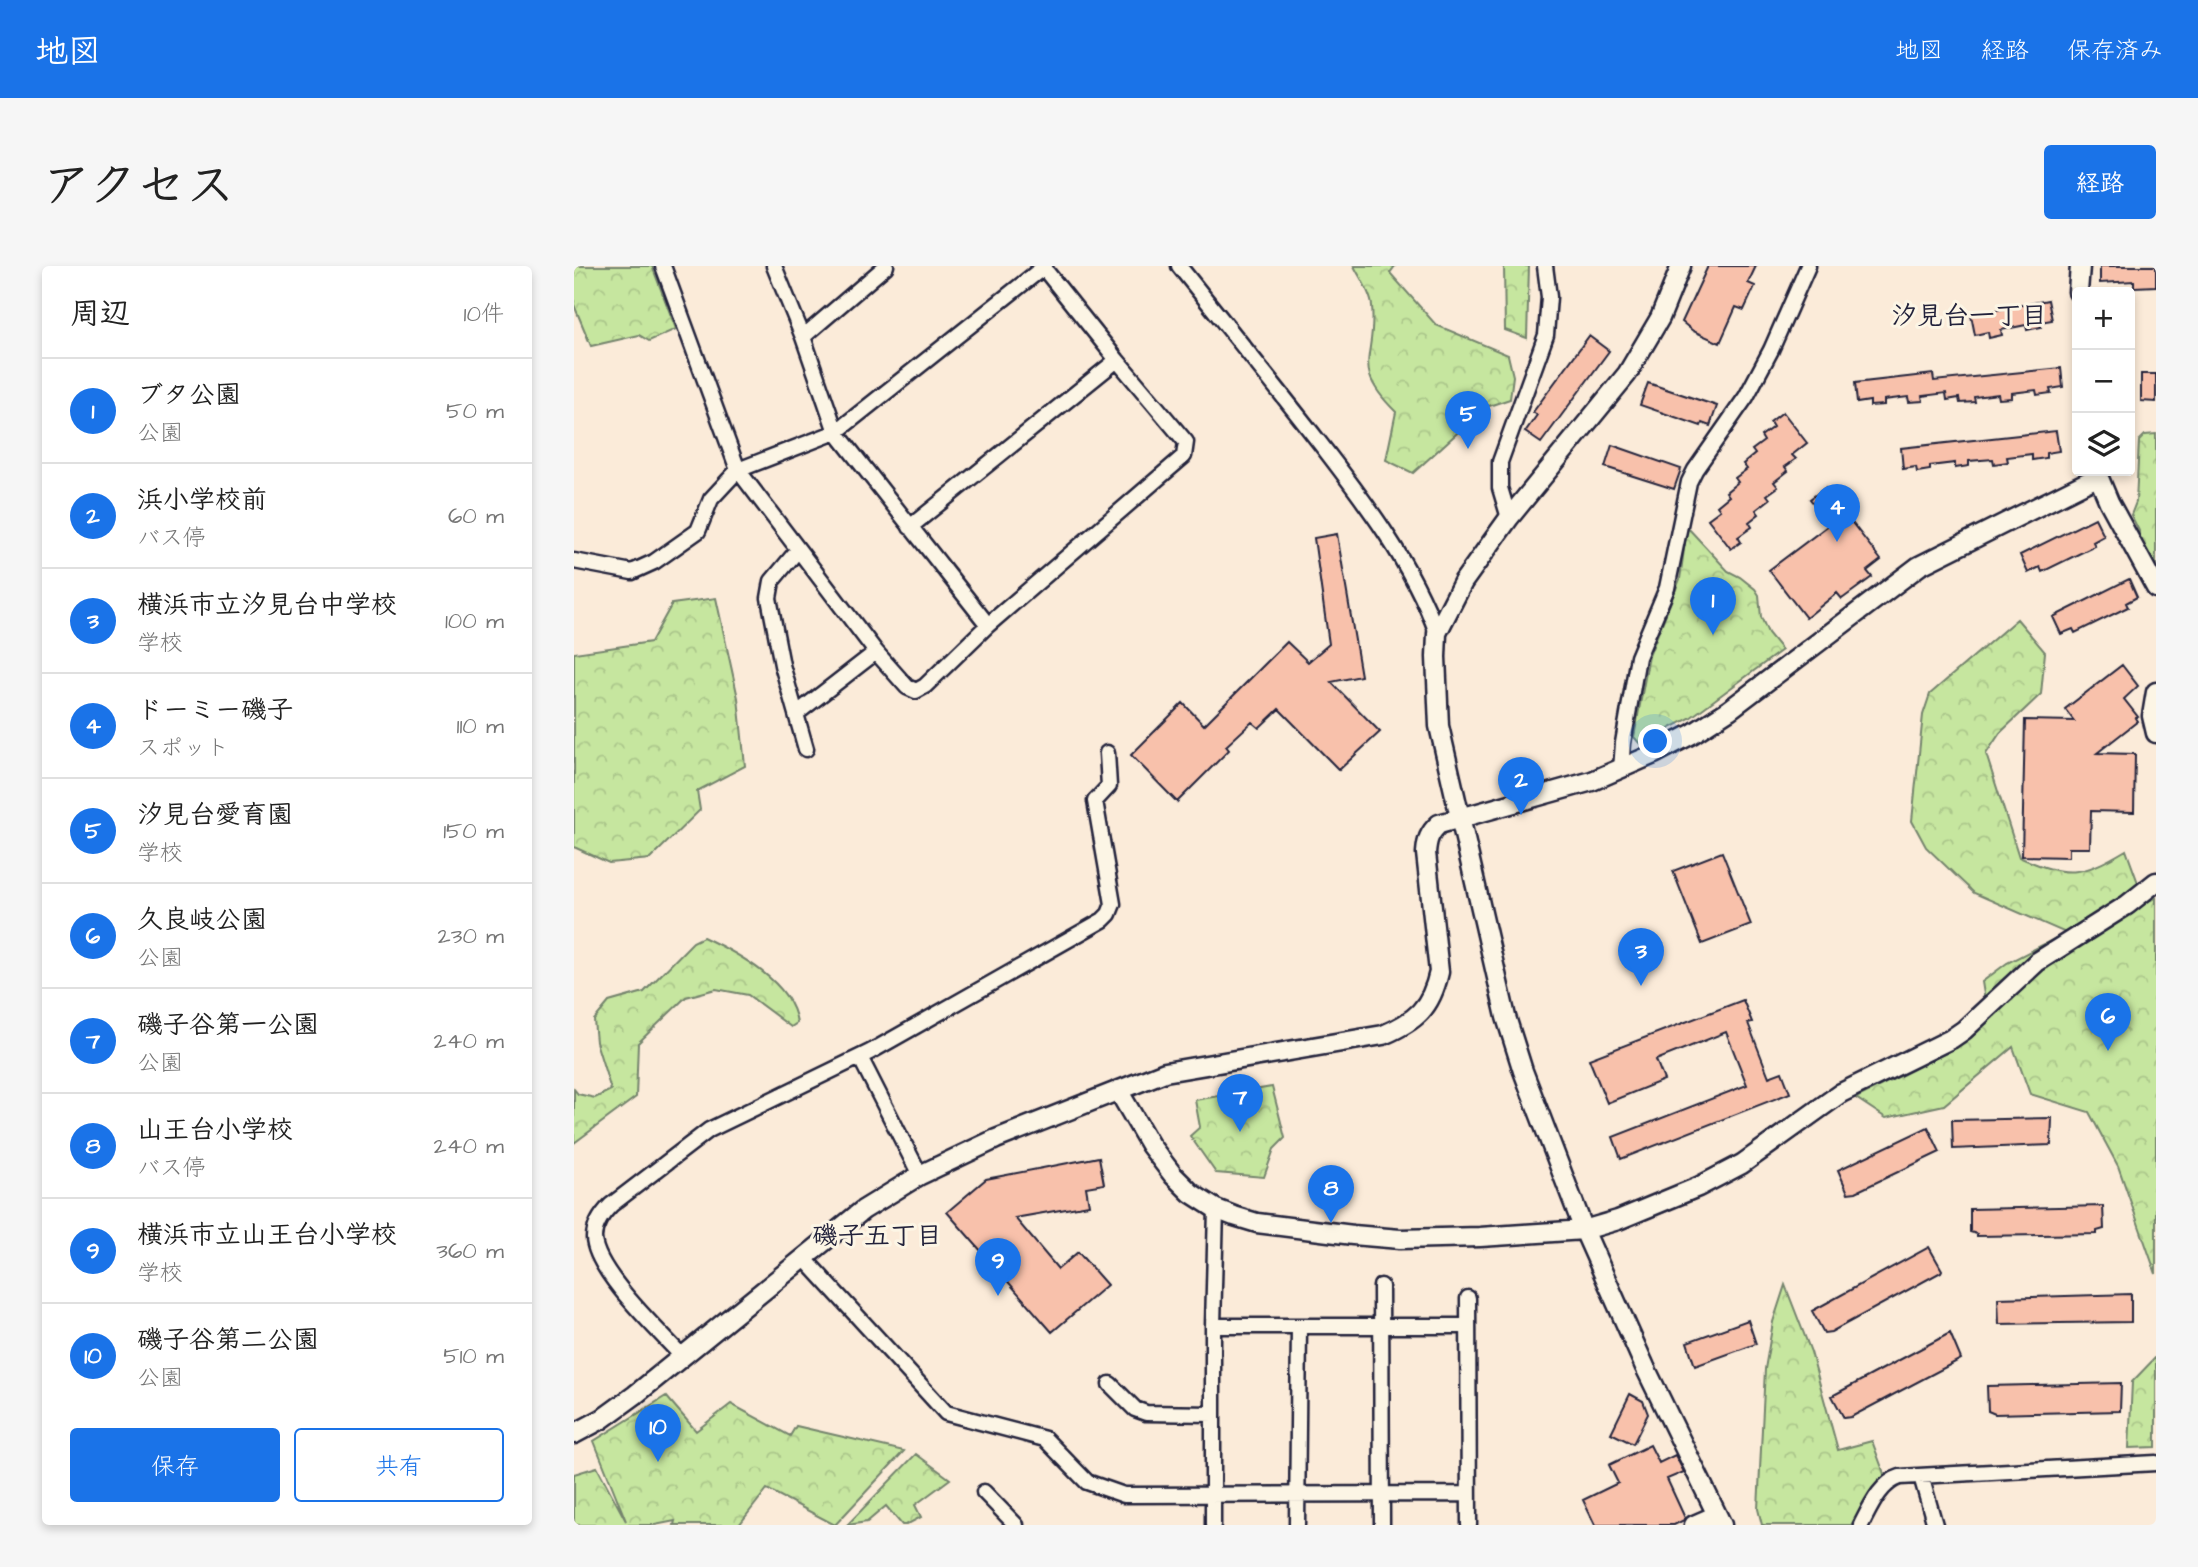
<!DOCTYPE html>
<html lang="ja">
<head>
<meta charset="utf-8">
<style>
	body { margin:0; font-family:"Architects Daughter","Klee One",sans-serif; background:#f6f6f6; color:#222 }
	.controls { position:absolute; right:21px; top:21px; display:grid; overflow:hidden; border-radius:7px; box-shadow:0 4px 10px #0003 }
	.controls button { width:63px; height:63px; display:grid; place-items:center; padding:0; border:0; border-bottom:2px solid #e0e0e0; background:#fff; color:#222; font:35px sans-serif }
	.you { position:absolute; left:1082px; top:476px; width:24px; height:24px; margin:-18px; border:5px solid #fff; border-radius:50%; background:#1a73e8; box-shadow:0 0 0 10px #1a73e833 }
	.badge { display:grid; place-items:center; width:46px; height:46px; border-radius:50%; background:#1a73e8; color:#fff; font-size:23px; font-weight:700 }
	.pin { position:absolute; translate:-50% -58px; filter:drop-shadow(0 2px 4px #0008) }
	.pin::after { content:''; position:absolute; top:37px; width:24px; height:21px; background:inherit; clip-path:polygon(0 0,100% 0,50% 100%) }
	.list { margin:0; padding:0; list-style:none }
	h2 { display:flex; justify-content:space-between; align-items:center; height:91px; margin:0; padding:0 28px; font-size:30px }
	h2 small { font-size:23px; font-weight:400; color:#767676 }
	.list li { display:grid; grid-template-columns:46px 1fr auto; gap:21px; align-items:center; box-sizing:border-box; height:105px; padding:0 28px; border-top:2px solid #e0e0e0 }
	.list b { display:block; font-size:26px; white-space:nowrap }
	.list p { margin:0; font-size:23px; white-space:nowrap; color:#767676 }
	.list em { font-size:23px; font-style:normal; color:#767676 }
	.actions { display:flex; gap:14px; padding:21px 28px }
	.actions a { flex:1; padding:16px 0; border:2px solid #1a73e8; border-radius:7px; text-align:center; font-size:24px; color:#1a73e8 }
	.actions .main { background:#1a73e8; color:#fff }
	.icon { flex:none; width:38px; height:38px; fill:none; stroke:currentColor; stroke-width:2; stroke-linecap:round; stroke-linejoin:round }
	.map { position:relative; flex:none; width:1582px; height:1259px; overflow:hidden; border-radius:7px }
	header { display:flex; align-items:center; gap:42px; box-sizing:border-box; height:98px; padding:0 35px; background:#1a73e8; color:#fff }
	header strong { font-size:33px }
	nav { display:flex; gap:38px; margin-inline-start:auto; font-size:24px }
	.intro { display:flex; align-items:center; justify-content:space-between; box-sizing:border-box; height:168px; padding:0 42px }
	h1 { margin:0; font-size:49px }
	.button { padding:18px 32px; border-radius:7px; background:#1a73e8; color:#fff; font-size:24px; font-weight:700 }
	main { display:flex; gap:42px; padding:0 42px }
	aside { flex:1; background:#fff; border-radius:7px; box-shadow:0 4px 10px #0003 }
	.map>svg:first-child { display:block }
	.forest { fill:url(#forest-crowns); stroke:#74846d; stroke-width:2 }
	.building { fill:#f8c1ab; stroke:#22223b; stroke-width:2 }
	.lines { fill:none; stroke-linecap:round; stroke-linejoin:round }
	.minor-casing { stroke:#22223b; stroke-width:19 }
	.tertiary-casing { stroke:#22223b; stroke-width:23 }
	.minor { stroke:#fcf5e5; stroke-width:14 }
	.tertiary { stroke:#fcf5e5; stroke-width:18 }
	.labels { text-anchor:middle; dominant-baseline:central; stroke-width:6; stroke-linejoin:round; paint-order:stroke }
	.neighbourhood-label { font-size:26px; font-weight:bold; fill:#22223b; stroke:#fcf5e5 }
</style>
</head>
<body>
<header>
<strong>地図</strong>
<nav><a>地図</a><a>経路</a><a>保存済み</a></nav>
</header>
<div class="intro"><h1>アクセス</h1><a class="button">経路</a></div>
<main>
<aside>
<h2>周辺<small>10件</small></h2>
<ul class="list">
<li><span class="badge">1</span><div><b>ブタ公園</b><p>公園</p></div><em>50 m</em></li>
<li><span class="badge">2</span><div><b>浜小学校前</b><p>バス停</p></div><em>60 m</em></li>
<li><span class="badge">3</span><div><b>横浜市立汐見台中学校</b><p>学校</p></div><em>100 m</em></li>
<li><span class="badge">4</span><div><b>ドーミー磯子</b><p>スポット</p></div><em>110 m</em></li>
<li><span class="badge">5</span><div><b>汐見台愛育園</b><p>学校</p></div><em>150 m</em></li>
<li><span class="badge">6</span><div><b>久良岐公園</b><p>公園</p></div><em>230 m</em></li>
<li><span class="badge">7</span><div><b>磯子谷第一公園</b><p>公園</p></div><em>240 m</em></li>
<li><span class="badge">8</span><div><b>山王台小学校</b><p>バス停</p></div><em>240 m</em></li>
<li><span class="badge">9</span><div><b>横浜市立山王台小学校</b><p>学校</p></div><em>360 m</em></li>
<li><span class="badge">10</span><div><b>磯子谷第二公園</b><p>公園</p></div><em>510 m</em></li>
</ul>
<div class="actions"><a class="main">保存</a><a>共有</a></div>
</aside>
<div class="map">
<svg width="1582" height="1259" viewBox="0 0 1582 1259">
	<defs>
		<pattern id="forest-crowns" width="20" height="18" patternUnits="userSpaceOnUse" patternTransform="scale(1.75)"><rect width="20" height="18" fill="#c6e69f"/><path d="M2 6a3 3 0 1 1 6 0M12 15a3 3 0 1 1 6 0" fill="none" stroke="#aac58a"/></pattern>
	</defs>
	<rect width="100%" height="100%" fill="#fbebd9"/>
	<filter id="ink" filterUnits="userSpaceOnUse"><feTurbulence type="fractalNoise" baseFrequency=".0143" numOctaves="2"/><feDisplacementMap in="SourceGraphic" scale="14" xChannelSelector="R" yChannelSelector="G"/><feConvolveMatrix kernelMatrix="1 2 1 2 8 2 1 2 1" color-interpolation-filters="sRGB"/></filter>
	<g filter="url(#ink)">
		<!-- forest -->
		<path class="forest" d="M0,0h78l24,63 -27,12 -10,-6 -48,11 -17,-41z
			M780,0h41l-5,7 46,52 72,30 5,21 -3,23 -24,8 -73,66 -27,-13 10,-48c-47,-46 -19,-53 -24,-106 -1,-13 -12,-28 -18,-40z
			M930,0h25l-2,72 -22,-8z
			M1582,168v143l-17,-35v-11l-8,-16 5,-13 3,-61 6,-6z
			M1113,261l41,44 12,6 15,12 4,6 2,22 7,16 14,17 -92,68 -50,26 -6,-7 15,-81 31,-77z
			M142,332l22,100 7,68 -48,25 3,19 -50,49 -41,4 -35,-16v-194l77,-11 21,-38z
			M1443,353l28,33 -4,42 -41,39 -14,21 33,103c48,21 62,20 107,-7l19,52 11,-4v376l-38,-108 -29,-54 -59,-18 -17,-47 -69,58 -58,13 -30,-20 98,-49 34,-30 -6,-37 25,-19 59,-30 -92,-40 -48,-46 -14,-26 11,-106 7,-21z
			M129,671c34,16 89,45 94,86l-6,4 -43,-32 -32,-6 -30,8 -48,46 -2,54 -62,46v-54l4,5 17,4 16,-8 -15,-48 -2,-22 15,-18 35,-10 49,-50z
			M698,821l13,51 -11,11 -10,28 -48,-4 -26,-37 10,-9 -5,-27z
			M1211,1019l26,67 27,98 34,-9 13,35 -34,49h-89l-4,-16 7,-140 8,-47z
			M1582,1091v90l-27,1 3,-66z
			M92,1130l30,35 35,-27 59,32 6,-10 108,25 -69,74 -68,-36 -28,36h-65l1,-4 -20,4h-81v-51l23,-7 29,54 -32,-80z
			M342,1188l34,25 -35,26 6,12 -15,8h-4l-16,-19 -19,16 -20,3z"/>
		<!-- building -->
		<path class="building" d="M1134,0h48l-8,17 7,3 -11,24 -8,-3 -16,36 -27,-12 -11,-9z
			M1526,0h56v20l-22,1v-6l-34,2z
			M1474,34l4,20 -12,2 1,5 -14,3 -1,-5 -25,5 1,5 -13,3 -1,-6 -13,3 -4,-20z
			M1015,70l20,15 -68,92 -16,-11 12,-17 -4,-3z
			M1487,102l2,19 -13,2 1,4 -14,2 -1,-5 -24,3v5l-13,1 -1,-5 -24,3 1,5 -15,1 -1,-5 -12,2 -1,-7 -24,3 1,5 -14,1 -1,-5 -24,3v5l-14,1v-5l-13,2 -2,-20 78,-9 1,7z
			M1567,108h15v28l-15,-1z
			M1074,117l69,23 -7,20 -8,-3 -1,3 -61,-21z
			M1209,146l24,31 -15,12 4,4 -11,8 3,4 -14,11 4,5 -11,8 3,4 -14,11 3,4 -10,8 3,5 -14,10 3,5 -10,7 -23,-30 12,-9 -3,-4 12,-10 -3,-4 12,-10 -3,-4 12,-9 -4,-5 12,-10 -3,-4 12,-9 -3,-5 12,-9 -3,-5z
			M1482,165l3,20 -13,2v5l-14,2v-6l-25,3 1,5 -14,2 -1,-5 -24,2v5l-14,2v-5l-25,3v4l-13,2 -1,-5 -13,2 -2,-21z
			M1038,179l69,24 -7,20 -69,-22z
			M1251,222l56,72 -14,11 5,6 -30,22 -5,-6 -31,25 -37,-48 61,-46 -20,-25z
			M1521,252l9,18 -11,6 2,4 -53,26 -2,-5 -12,6 -8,-18z
			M763,268l24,142 -30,6 49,50 -41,38 -60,-61 -20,19 -7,-6 -26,24 3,4 -52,52 -46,-47 52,-52 21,22 83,-83 21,20 21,-18 -15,-106z
			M1555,313l8,18 -11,6 2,4 -53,26 -2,-4 -12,5 -8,-17z
			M1548,399l16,21 -14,13 14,18 -2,1 2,3 -41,32 38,1 -1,58 -43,-1 -1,37h-21v9l-47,-1 3,-136 49,1 -9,-12z
			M1148,586l29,73 -49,19 -29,-73z
			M1169,734l9,22 -4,1 21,54 13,-5 8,21 -169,66 -8,-22 134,-52 -21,-53 -70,28 8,20 -57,23 -18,-44z
			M1478,852l-1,27 -98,4 -1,-29z
			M1354,861l12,25 -84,40 -8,1 -10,-23z
			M525,891l5,27 -18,3 3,18 -74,13 43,51 20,-17 29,33 -55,47 -105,-120 39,-33z
			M1529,940l1,23 -7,2v3l-120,2v-2l-7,-2v-23z
			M1355,981l13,23 -1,2 -110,60 -7,1 -12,-22z
			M1557,1028v28l-132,2 -1,-26z
			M1174,1054l8,24 -61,22 -8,-24z
			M1376,1067l11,26 -110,58 -7,1 -12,-22z
			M1547,1117l-1,28 -125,3 -7,-3 -1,-25z
			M1056,1128l13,7 5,13 -15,30 -22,-11z
			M1076,1179l9,18 16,-8 9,17 -17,7 18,39 -1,2 -10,5h-79l-12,-25 35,-17 -9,-18z"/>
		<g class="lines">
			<!-- minor casing -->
			<g class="minor-casing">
				<path id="minor" d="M89,0l75,204 138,182 31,35 9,4 9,-5 63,-61 196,-169 2,-14 -69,-82 -75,-94
					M200,0l29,71 33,95 152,193
					M605,0c47,59 94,117 140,176 45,58 93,121 118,191
					M229,71l83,-71
					M935,252l-9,-30v-26l46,-127 3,-38 -4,-31
					M336,261l207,-167
					M223,285l-25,30 -3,17 13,67 24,84
					M0,295l58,11 22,-10 44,-31 13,-32 27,-29 98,-38 209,-166
					M222,448l80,-62
					M1047,504l2,-27 15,-86 29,-69 22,-106 6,-12 51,-73 25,-47 37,-84
					M286,791l60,118
					M230,992l142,155 99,26 42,43 37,13 345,-1
					M807,1020l1,239
					M894,1032l1,227
					M639,1060h255
					M108,1090c-23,-25 -87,-85 -88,-118 0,-13 8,-24 17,-33l98,-75 161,-78 233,-132 6,-6 4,-10 -18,-103 14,-15 -2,-33
					M536,1118l25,25 11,4 67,1
					M1347,1210l14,49
					M410,1226l32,33
					M639,1259v-199l3,-117
					M723,1259l2,-199
					M1287,1259c9,-17 19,-42 39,-48l256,-14"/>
			</g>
			<!-- tertiary casing -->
			<g class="tertiary-casing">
				<path id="tertiary" d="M1107,0l-21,52 -33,56 -118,144 -46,64 -26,51 -1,24 3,69 67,291 17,54 61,159 61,137 77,158
					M1504,26l2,-26
					M1522,205l13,31 47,86
					M1582,426l-4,24 4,17
					M544,824l32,55 23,30 18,18 25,16 18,7 23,7 96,12 47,4 80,-2 104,-7 34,-10 80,-33 44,-23 99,-71 110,-54 13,-9 73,-68 90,-57 29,-23
					M0,1168l28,-15 33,-24 228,-185 57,-35 76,-36 169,-67 218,-37c33,-14 48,-27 56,-63l-13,-119c1,-13 3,-20 13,-29l153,-43 62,-27 38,-20 37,-24 190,-144 178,-89
					M1120,1259l23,-10"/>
			</g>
			<!-- minor -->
			<use href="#minor" class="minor"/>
			<!-- tertiary -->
			<use href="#tertiary" class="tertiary"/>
		</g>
	</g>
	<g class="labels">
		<!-- neighbourhood labels -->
		<g class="neighbourhood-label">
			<text x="1395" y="50">汐見台一丁目</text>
			<text x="303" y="970">磯子五丁目</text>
		</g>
	</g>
</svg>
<div class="controls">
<button>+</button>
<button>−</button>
<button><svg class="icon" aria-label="layers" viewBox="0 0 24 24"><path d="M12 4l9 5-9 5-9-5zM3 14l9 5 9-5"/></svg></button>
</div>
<div class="you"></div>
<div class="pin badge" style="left:1139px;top:369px">1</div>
<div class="pin badge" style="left:947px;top:549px">2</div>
<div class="pin badge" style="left:1067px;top:720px">3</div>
<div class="pin badge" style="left:1263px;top:276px">4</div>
<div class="pin badge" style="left:894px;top:183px">5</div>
<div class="pin badge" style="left:1534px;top:785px">6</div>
<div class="pin badge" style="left:666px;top:866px">7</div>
<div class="pin badge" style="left:757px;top:957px">8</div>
<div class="pin badge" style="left:424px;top:1030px">9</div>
<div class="pin badge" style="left:84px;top:1196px">10</div>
</div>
</main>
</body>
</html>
